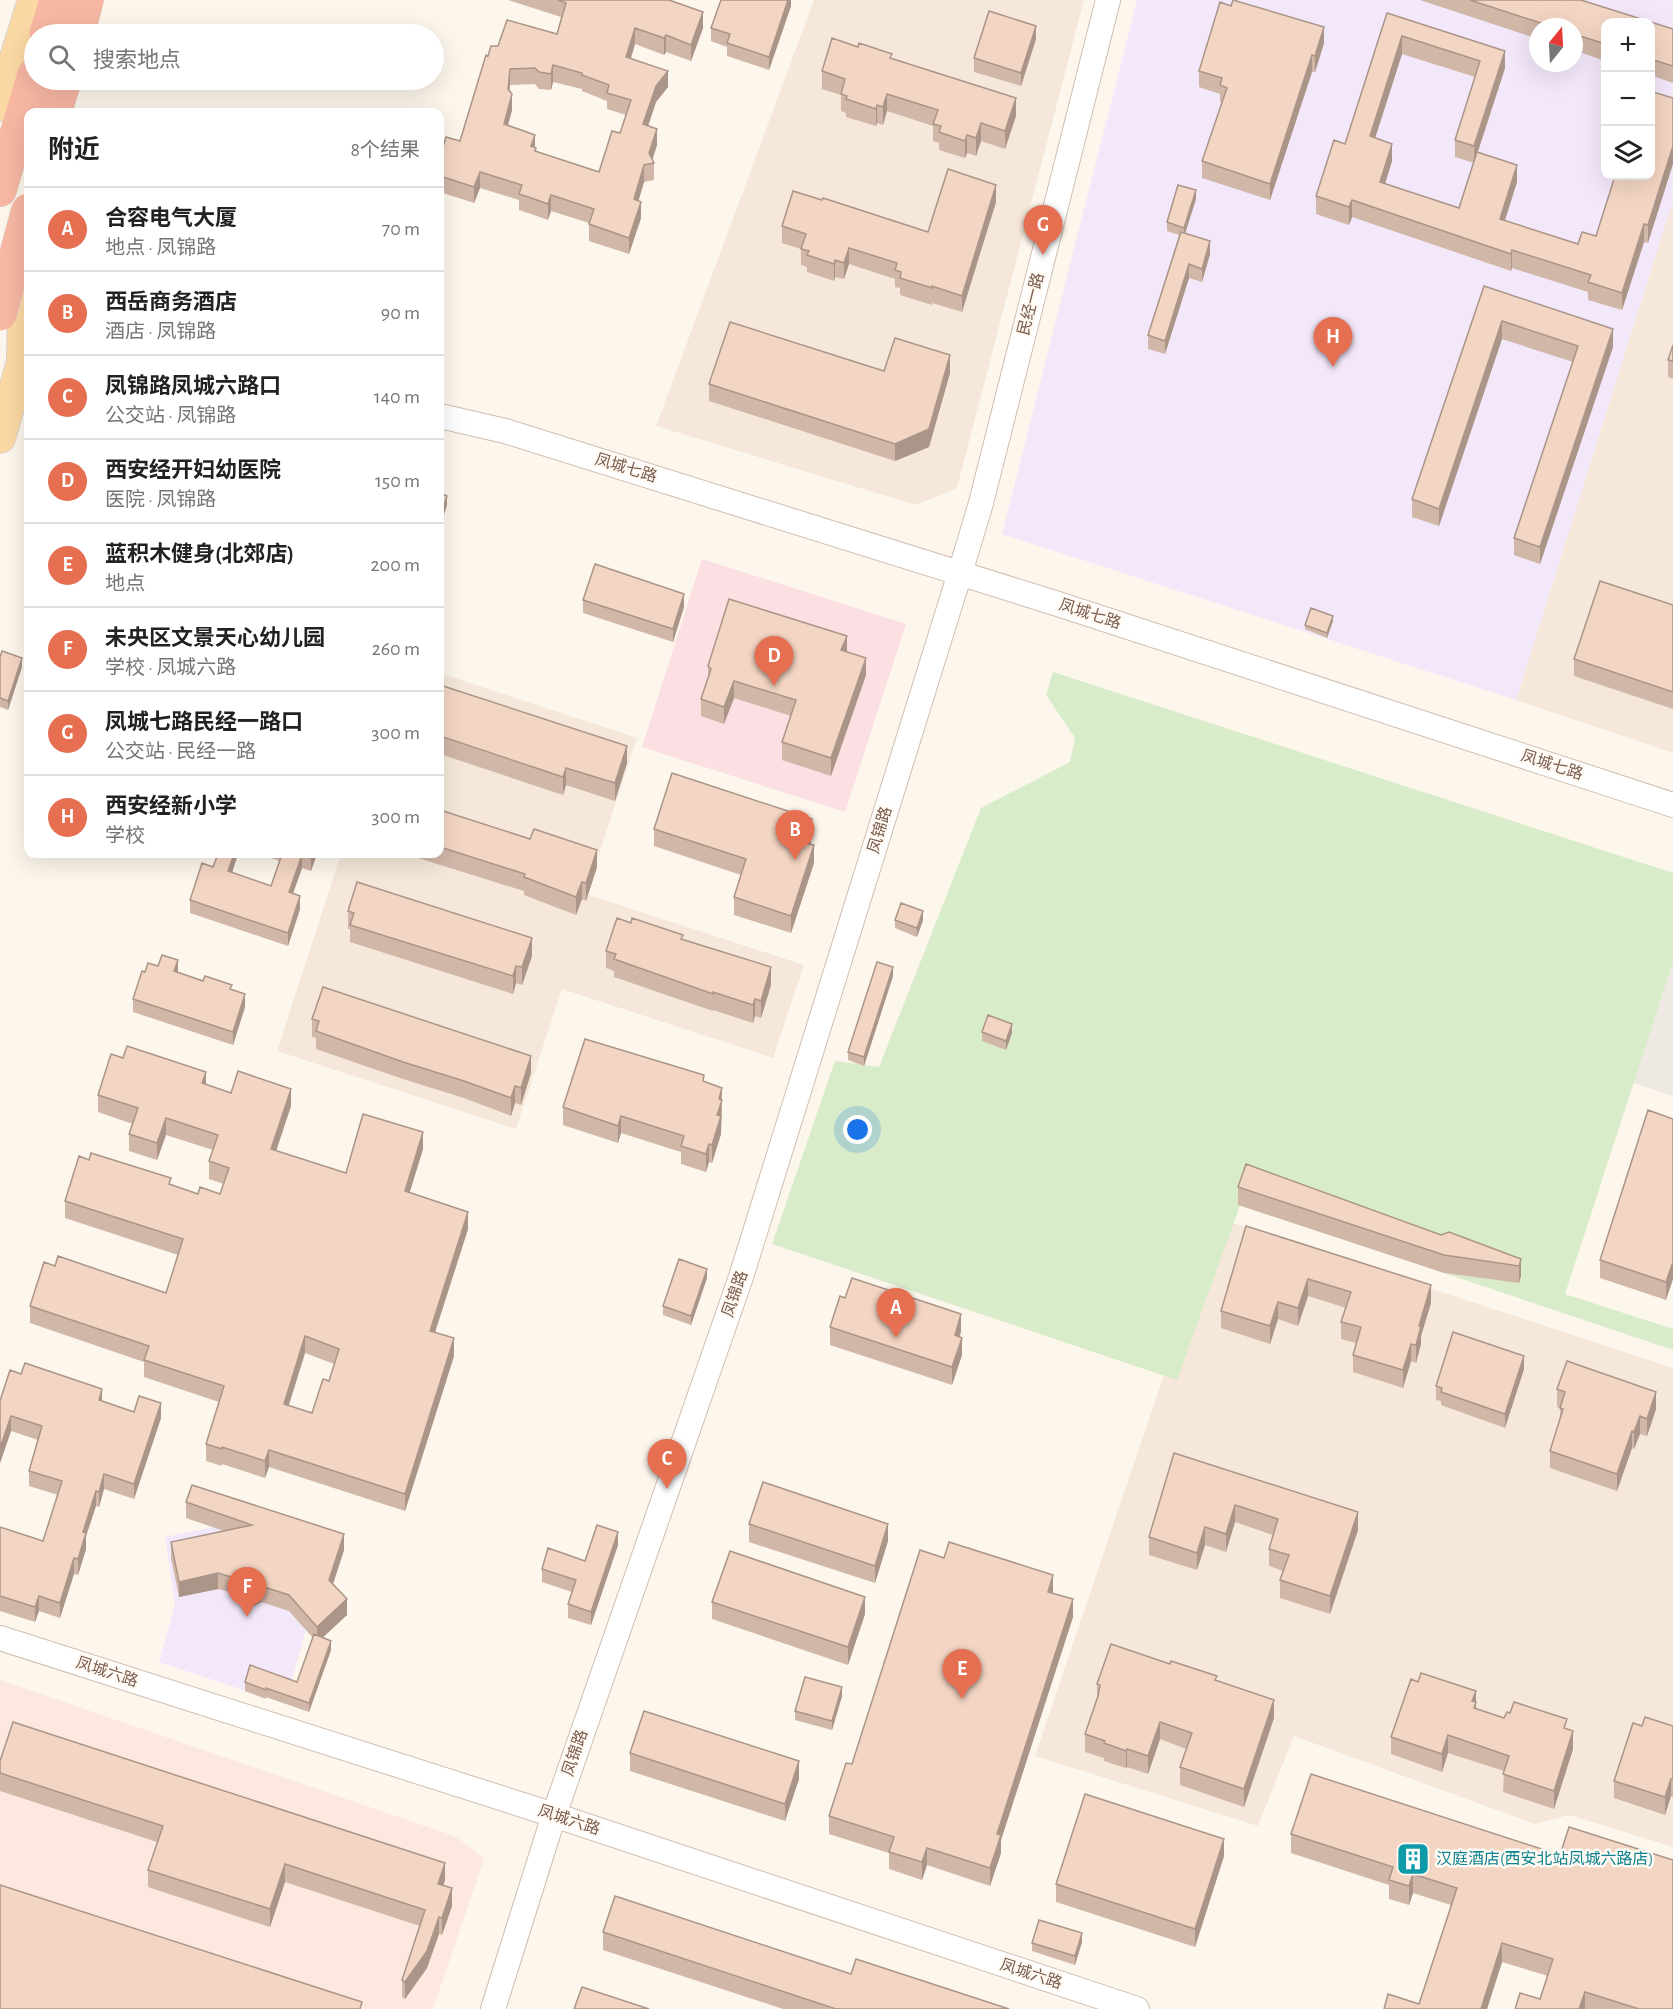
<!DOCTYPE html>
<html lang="zh">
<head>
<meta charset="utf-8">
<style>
	body { margin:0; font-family:"Alegreya Sans","Noto Sans SC",sans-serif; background:#f6f6f6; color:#222 }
	.controls { position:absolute; right:18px; top:18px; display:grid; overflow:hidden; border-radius:12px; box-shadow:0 6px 24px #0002 }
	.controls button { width:54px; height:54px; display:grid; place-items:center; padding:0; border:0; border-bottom:2px solid #e0e0e0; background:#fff; color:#222; font:30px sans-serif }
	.compass { position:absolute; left:1529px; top:18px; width:54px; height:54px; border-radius:50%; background:#fff; box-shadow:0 6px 24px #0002; rotate:18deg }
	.you { position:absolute; left:858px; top:1130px; width:21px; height:21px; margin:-15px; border:4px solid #fff; border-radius:50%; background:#1a73e8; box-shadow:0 0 0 9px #1a73e833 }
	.badge { display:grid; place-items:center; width:39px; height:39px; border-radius:50%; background:#e76f51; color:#fff; font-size:20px; font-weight:700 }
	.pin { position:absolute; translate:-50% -50px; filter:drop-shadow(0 2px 3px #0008) }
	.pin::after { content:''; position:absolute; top:32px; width:21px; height:18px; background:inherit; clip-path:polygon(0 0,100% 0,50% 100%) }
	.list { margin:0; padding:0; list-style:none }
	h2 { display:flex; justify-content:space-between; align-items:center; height:78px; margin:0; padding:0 24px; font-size:26px }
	h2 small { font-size:20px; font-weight:400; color:#767676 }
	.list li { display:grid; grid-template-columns:39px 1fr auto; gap:18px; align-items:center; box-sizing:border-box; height:84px; padding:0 24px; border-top:2px solid #e0e0e0 }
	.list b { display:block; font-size:22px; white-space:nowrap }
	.list p { margin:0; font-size:20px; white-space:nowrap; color:#767676 }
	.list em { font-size:20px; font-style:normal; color:#767676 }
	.icon { flex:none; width:33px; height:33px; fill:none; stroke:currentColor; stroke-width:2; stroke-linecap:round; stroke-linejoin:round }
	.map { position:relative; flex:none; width:1673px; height:2009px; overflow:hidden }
	.search { position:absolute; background:#fff; box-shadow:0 6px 24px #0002; left:24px; top:24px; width:420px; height:66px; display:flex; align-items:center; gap:15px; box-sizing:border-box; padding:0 21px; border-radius:33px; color:#767676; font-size:22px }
	.panel { position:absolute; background:#fff; box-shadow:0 6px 24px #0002; left:24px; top:108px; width:420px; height:750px; border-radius:12px }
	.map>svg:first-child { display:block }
	.residential { fill:#f5e8da }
	.commercial { fill:#fde8e0 }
	.industrial { fill:#efe9e4 }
	.education { fill:#f3e8fa; fill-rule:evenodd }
	.medical { fill:#fbdfe3 }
	.green { fill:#d8ecc9 }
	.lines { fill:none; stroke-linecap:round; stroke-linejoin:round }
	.minor-casing { stroke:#d1beb0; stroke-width:26 }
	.major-casing { stroke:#dad1cd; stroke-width:32 }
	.highway-casing { stroke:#dad1cd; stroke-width:34 }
	.minor { stroke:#fff; stroke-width:24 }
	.major { stroke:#fbd9a5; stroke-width:30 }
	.highway { stroke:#f7b7a3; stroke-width:33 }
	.highway-bridge-casing { stroke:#dad1cd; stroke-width:34; stroke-linecap:butt }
	.highway-bridge { stroke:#f7b7a3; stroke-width:33 }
	.wall { fill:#d1b7a8; fill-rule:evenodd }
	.shaded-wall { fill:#aa9588 }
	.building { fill:#f3d5c3; stroke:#aa9588; stroke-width:1.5; fill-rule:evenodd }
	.labels { text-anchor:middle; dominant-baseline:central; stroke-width:5; stroke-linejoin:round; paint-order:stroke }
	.street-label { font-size:16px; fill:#7a5c4d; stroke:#fffaf3 }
	.culture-label { font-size:16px; fill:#0d838f; stroke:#fffaf3; text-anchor:start }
</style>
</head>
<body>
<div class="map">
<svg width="1673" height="2009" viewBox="0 0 1673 2009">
	<rect width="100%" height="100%" fill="#fdf6ec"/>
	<!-- residential -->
	<path class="residential" d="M814,0h270l-127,488 -41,17 -260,-79z
		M1673,200v553l-157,-53z
		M440,673l197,65 -51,156 218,71 -31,93 -211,-69 -46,140 -239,-78 64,-197h99z
		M1217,1218l456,150v479l-104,-32 -34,9 -241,-88 -36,90 -223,-70z"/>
	<!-- commercial -->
	<path class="commercial" d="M0,1680l457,157 27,22 -51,150h-433z"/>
	<!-- industrial -->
	<path class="industrial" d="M1673,941v155l-46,-15z"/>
	<!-- education -->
	<path class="education" d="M1137,0h536v200l-157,500 -514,-166zM1606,22h44v154h-44zM1538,27h36v36h-36z
		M213,1527l94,32 -1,71 -21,74 -126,-42 16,-57 -10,-68z"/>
	<!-- medical -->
	<path class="medical" d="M702,559l204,65 -61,188 -203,-65z"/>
	<!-- green -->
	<path class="green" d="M1053,672l620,201v89l-108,332 108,35v21l-229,-77 53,7 -254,-83 -66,183 -405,-136 63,-183 44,6 102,-259 89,-46 5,-24 -29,-43z"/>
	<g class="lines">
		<!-- minor casing -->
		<g class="minor-casing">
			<path id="minor" d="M440,416l65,15 553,173 615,201
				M0,1638l554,177 583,194
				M493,2009l61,-194 187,-538 219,-704 21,-70 127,-503"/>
		</g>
		<!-- major casing -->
		<g class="major-casing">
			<path id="major" d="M0,106l33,-106
				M0,438l22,-76 1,-64 5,-41"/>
		</g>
		<!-- highway casing -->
		<g class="highway-casing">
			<path id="highway" d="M46,34l10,-34
				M78,34l9,-34
				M55,112l10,-32
				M0,190l34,-116"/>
		</g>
		<!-- minor -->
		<use href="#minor" class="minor"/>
		<!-- major -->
		<use href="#major" class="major"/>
		<!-- highway -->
		<use href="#highway" class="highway"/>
		<!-- highway-bridge casing -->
		<g class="highway-bridge-casing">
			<path id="highway-bridge" d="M0,314l28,-104"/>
		</g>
		<!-- highway-bridge -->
		<use href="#highway-bridge" class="highway-bridge"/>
	</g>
	<!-- wall -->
	<path class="wall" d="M508,0h161l34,28 -12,33 -25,-9 -2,3 -29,-11 -4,15 37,28 -12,15 -8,24 9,19 -5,15 2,3v17l-10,2 -6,19 3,17 -12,36 -40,-13v-18l-38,-12 -3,9 -14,-5 -15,-5v-10l-39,-12 -6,15 -34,-11v-35l20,-16 28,-85 10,-10 59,-12 4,-17zM553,82l29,7v2l25,10v8l19,6 -6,18 -21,39 -63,-20 -1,-4 -27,-23 4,-15 -3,-19 1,-6 25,-1 4,5 12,1z
		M791,0v6l-22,64 -42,-14v-9l-16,-6v-13z
		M1420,0h161l92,29v54l-23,-8v-53h-45v39l-31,-11v-23h-36v12z
		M1387,13l118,55 -27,84 39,30 -12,38 73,24 18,-8 54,-60 -2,67 -4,-1 -22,68 -34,-10v-8l-76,-24 -1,3 -159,-54 -3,8 -33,-11v-18l29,-52zM1402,54l73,23 -20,63v17l19,6 -15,45 -74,-24 7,-23 -17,-23z
		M1036,39l-15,47 -47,-14v-14z
		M1324,43l-9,29h-3l-42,128 -68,-22v-17l20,-59h-2v-8l-21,-7v-16z
		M892,59l124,57 -11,33 -24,-8 -5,15 -9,-3 -2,5 -26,-8v-7l-6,-2v-15l-46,-15 -4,14 -6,-2 -1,3 -30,-9v-4l-5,-2v-16l-19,-6v-18z
		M1196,199l-11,34 25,21 -8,28 -13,-4 -24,76 -17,-5v-14l31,-100 -12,-4v-9z
		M822,200l106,32 68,-30 -34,110 -30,-9v2l-32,-10v-7l-5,-1v-8l-46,-15 -5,15 -9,-2 -1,4 -27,-9v-5l-6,-2v-16l-19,-6v-17z
		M1484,286l129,61 -73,217 -26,-9v-17l59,-176 -71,-23 -63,187 -27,-9v-18z
		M1673,345v34l-5,-2v-17z
		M884,371l66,2 -21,74 -34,14 -186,-60v-17z
		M583,600l101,7 -11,35 -90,-29z
		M1673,605v104l-99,-33v-17z
		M1333,621l-6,17 -22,-9v-4z
		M847,651l19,24 -35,101 -49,-16v-18l9,-26 -57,-18 -10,26 -23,-8v-17l7,-21v-12z
		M0,657l22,10 -14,43 -8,-3z
		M440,685l187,78 -12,38 -49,-16 -3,10 -123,-41z
		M440,810l157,57 -11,34 -4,-2 -6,16 -52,-20v-4l-119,-37h35z
		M654,829l158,8 -2,7 4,19 -23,70 -57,-18v-18l7,-22 -87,-29z
		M218,854h20l-6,19 39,13 9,-25 -22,-7h59l-6,17 -9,-3 -9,25 7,16 -12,37 -98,-33v-13l23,-33z
		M348,911l184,45 -10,29 -6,-2 -3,11 -163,-52v-13h-2z
		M895,920h28l-6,17 -22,-9z
		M683,939l88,46 -10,33 -6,-2 -2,7 -40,-13v1l-99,-34v-6l-8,-3v-17z
		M145,972h33l54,18 13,17 -12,38 -100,-33v-13z
		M893,976l-29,90 -16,-6v-8z
		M312,1019l219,54 -10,32 -6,-2 -4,13 -47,-18 -61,-19 -87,-30v-11l-4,-1z
		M982,1032l30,1 -6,17 -24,-9z
		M704,1082l18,23 -1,29 -9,29 -3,-1 -3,10 -25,-8v-12l-60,-19 -3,10 -55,-18v-18z
		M206,1084l25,9 60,13 -15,45 70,22 77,-24 -14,44 59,36 -33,103 19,24 -49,155 -136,-44 -4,11 -43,-14v2l-16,-5v-17l13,-42 -75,-25v-15l-114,-39v-17l25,-40 111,27 12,-38 -113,-37v-17l106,-16 27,9h22l4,-10 -15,-5v-18l4,-11 -47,-15 -9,25 -28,-9v-17l4,-10 -35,-12v-17zM305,1353l29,11 -5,17 -17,32 -24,-7z
		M1673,1119l-7,181 -66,-22v-18z
		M1238,1187l283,72v17l-2,7 -75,-10 -206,-68z
		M1246,1226l185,77 -10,33v8l-5,19 -5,-2 -8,27 -50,-16v-17l3,-12 -15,-4v-17l5,-14 -38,-12 -10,30 -20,-7 -8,25 -49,-16v-17z
		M707,1278l-16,47 -28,-10v-9z
		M830,1327l131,4 -1,6 2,18 -10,30 -122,-40z
		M1524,1369l-19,59 -64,-23v-4l-5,-1v-14z
		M1557,1389l99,20 -9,27 -7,-2 -6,15 -2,-1 -15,43 -67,-23v-17l10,-30v-13l-3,-1z
		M0,1401l102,1 32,10 27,6 -27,81 -30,-10 -5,18 -3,-1 -10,30v13l-8,26 -4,-1 -14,44 -21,-7 -4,11 -35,-11v-84l43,14 15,-46 -29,-9v-15l9,-31 -27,-9 -11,32z
		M1174,1453l184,77 -28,84 -50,-16v-18l3,-9 -14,-5v-17l4,-14 -38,-13 -9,30 -21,-7 -8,25 -48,-15v-18z
		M186,1502l158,48 -11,34 14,31 -25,22 9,13 -22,62 -43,-15v2l-21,-8v-9h52l16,-44 -24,-27 -28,-9 -12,6 -1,-11 -30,-8 -39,8 -8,-39v-16l53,-11 -38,-13z
		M749,1524l139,17 -13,42 -126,-41z
		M618,1545l-27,80 -23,-7v-14l4,-12 -30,-10v-13l43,-8z
		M1053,1593l20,24 -72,223v13l-11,33 -63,-21 -5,15 -33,-11v-16l-60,-19v-18l23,-52z
		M712,1602l153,12 -17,51 -136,-46z
		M1217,1681l57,37 -30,89 -64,-22v-18l6,-18 -26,-10 -12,35 -21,-7 -1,1 -22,-7v-3l-19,-6v-18l12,-36v-14z
		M1418,1682l58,9v18l28,9 63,11 6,20 -19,60 -51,-17 1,-21 -56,-18 -6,19 -51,-18v-17z
		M842,1696l-10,34 -37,-10v-9z
		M1642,1726h31v71l-2,-1 -6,19 -51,-17v-17z
		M630,1753l169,26 -14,42 -155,-50z
		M0,1761l445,119 -2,6 9,20 -10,29 -3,-1 -12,34 -22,31 -3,-2v-17l18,-54 -135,-44 -15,45 -122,-40v-17l9,-28 -157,-51z
		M1311,1774l362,235h-158l25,-10 8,-23 -46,-14 -15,47h-103l35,-5 32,-99 -38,-12 -4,12 -20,-6v-14l-98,-32v-19z
		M1224,1856l-29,91 -139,-45v-18z
		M603,1932l248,42 158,35h-226l-180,-59z
		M1082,1942l-7,23 -43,-14v-8z"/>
	<!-- shaded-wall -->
	<path class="shaded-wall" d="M788,0h3v6l-22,64v-13z
		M703,12v16l-12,33v-16z
		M1036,26v13l-15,47v-13z
		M1324,27v16l-9,29v-16z
		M635,28v16l-9,29v-16z
		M666,35v17l-2,3v-17z
		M1402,36v18l-32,100v-18z
		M1505,51v17l-31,95v-17z
		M1312,55v17l-42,128v-16z
		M553,65v17l-2,8v-16z
		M510,69v16l-2,20v-16z
		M668,71v16l-12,15 -13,39v-17l13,-38z
		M512,94v16l-8,30v-16z
		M887,94v17l-4,14v-18z
		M1016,98v18l-11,33v-18z
		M877,105v18l-1,3v-17z
		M981,123v18l-5,15v-18z
		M657,129v16l-6,19 -2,-11z
		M535,135v16l1,-3v16l-5,-18z
		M967,135v18l-2,5v-17z
		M1392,144v17l-12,39v-18z
		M1673,146v18l-25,79v-18z
		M644,165v17l-10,34v-17z
		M1517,165v17l-17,54v-17z
		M480,172v16l-6,15v-16z
		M996,185v17l-34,110v-16z
		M1196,190v9l-12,38v-9z
		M551,195v16l-3,9v-16z
		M1352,200v17l-3,8v-18z
		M641,202v16l-12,36v-16z
		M1644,224v18l-22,68v-17z
		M1210,241v13l-8,28v-13z
		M849,248v16l-5,15v-16z
		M1512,250v18l-1,3v-17z
		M835,260v17l-1,4v-17z
		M1189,264v14l-24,76v-13z
		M1502,321v18l-63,187v-17z
		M1613,329v18l-73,217v-17z
		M950,355v18l-21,74 -34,14v-17z
		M447,496v9l-7,23v-9z
		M684,594v13l-11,35v-13z
		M1333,616v5l-6,17v-5z
		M847,636v17l-6,-3z
		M22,658v9l-14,43v-9z
		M866,658v17l-35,101v-18z
		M734,681v17l-10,26v-17z
		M627,746v17l-12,38v-18z
		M566,768v17l-3,10v-18z
		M812,819v18l-7,23v-17z
		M814,845v18l-23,70v-17z
		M597,850v17l-11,34v-18z
		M234,854h4l-10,31v-14z
		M312,854h5l-6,17v-13z
		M302,855v13l-13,37v-13z
		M582,882v17l-6,16v-18z
		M300,896v13l-12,37v-13z
		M923,911v9l-6,17v-9z
		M532,938v18l-10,29v-18z
		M178,960v13l-4,-2z
		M516,966v17l-3,11v-18z
		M771,967v18l-10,33v-17z
		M893,967v9l-29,90v-9z
		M245,994v13l-12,38v-13z
		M755,999v17l-2,7v-18z
		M1012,1024v9l-6,17v-9z
		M531,1056v17l-10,32v-17z
		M206,1072v17l-4,-6z
		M515,1086v17l-4,13v-18z
		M722,1088l-1,46 -9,29v-18l7,-46z
		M291,1089v17l-20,60v-17z
		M621,1116v17l-3,10v-17z
		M166,1118v17l-9,25v-17z
		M423,1132v17l-18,59v-17z
		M709,1144v18l-3,10v-18z
		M468,1212v17l-38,119v-17z
		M1521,1259v17l-2,7v-17z
		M1673,1262v17l-7,21v-18z
		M707,1269v9l-16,47v-9z
		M1308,1279v17l-10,30v-18z
		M1431,1285v18l-10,33v8l-5,19v-18l3,-19z
		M1278,1302v17l-8,25v-18z
		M961,1314v17l-6,22v-18z
		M305,1336v17l-21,68v-17z
		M454,1338v18l-49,155v-17z
		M962,1338v17l-10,30v-18z
		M1411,1344v17l-8,27v-18z
		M1524,1356v13l-19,59v-14z
		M102,1389v15l-3,-4z
		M1656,1392v17l-9,27v-17z
		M161,1403v15l-27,81v-15z
		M11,1416v15l-11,32v-15z
		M1640,1416v18l-6,15v-17z
		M1632,1431v17l-15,43v-17z
		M269,1450v17l-4,11v-17z
		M104,1474v15l-5,18v-15z
		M96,1491v15l-10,30v13l-8,26v-16l5,-27z
		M1235,1505v17l-9,30v-18z
		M1358,1512v18l-28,84v-18z
		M888,1524v17l-13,42v-17z
		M1205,1527v18l-8,25v-17z
		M618,1532v13l-27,80v-13z
		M344,1534v16l-15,46v-16z
		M74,1558v16l-14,44v-15z
		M218,1573v16l-39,8v-15z
		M1053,1575v18l-5,-1z
		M261,1586v16l-12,6v-16z
		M39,1596v15l-4,11v-15z
		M865,1597v17l-17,51v-18z
		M347,1599v16l-30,28v-16z
		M1073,1599v18l-72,223v13l-11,33v-18l7,-34z
		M331,1641v9l-22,62v-9z
		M842,1687v9l-10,34v-9z
		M1476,1691v29l-4,-19z
		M1274,1700v18l-30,89v-18z
		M1160,1722v17l-12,35v-18z
		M1573,1731v18l-19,60v-18z
		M1448,1735v18l-6,19v-18z
		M1127,1749v18l-1,1v-17z
		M799,1761v18l-14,42v-17z
		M1671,1779v17l-6,19v-18z
		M1224,1839v17l-29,91v-18z
		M927,1848v17l-5,15v-18z
		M445,1863v17l-7,22v-18z
		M285,1864v18l-15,45v-18z
		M1413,1874v19l-4,12v-19z
		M452,1888v18l-10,29v-17z
		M439,1917v17l-12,34 -22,31v-17z
		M1082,1933v9l-7,23v-9z
		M1502,1943v19l-15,47h-6z
		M1585,1992v17h-6z"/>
	<!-- building -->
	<path class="building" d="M558,0h111l34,12 -12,33 -25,-10 -2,3 -29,-10 -9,29 42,14 -12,15 -13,38 14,5 -8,24 5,10 -10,2 -10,34 7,3 -12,36 -40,-14 5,-15 -43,-14 -3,9 -14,-5 -15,-5 3,-9 -42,-13 -6,15 -34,-11v-19l6,-20 14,4 26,-86 2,1 3,-10h7l9,-26 50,14 9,-31zM553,65l29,8v2l27,10 -2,8 24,7 -11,33 -8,-2 -13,41 -64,-21 1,-3 -5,-2 4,-11 -31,-11 8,-30 -4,-5 2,-20 25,-1 4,4 12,2z
		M721,0h67l-19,57 -42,-14 3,-9 -19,-6z
		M1233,0l91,27 -9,29 -3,-1 -42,129 -68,-23 25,-73 -7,-3 2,-7 -23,-7 21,-69 11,4z
		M1470,0h111l92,29v37l-23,-7v-37h-45v22l-31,-10v-7h-21z
		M989,11l47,15 -15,47 -47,-15z
		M1387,13l118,38 -31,95 -19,-6 25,-79 -78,-25 -32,100 22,8 -12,38 79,26 18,-56 40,13 -17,54 78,25 4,-12 14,4 19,-60h35v-85l23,7v48l-25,79 -4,-1 -22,69 -34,-11 3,-7 -79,-25 -1,4 -159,-54 -3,7 -33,-11 18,-56 11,4z
		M832,38l26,9 1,-4 33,11 -2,4 126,40 -11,33 -24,-8 -5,15 -9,-3 -2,6 -26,-9 2,-6 -8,-2 5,-14 -51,-16 -4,13 -6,-2 -1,4 -30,-10 1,-3 -6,-2 4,-15 -23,-8z
		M948,169l48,16 -34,111 -30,-10v2l-32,-10 1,-6 -6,-2 2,-7 -48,-15 -5,15 -9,-3 -1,4 -27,-9 2,-4 -8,-2 5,-15 -24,-8 11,-35 29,9 1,-2 105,34z
		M1178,185l18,5 -12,38 -17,-6z
		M1181,232l29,9 -8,28 -13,-5 -24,77 -17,-6z
		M1484,286l129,43 -73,218 -26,-9 64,-192 -76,-25 -63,188 -27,-10z
		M730,322l154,49 11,-33 55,17 -21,74 -34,15 -186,-60z
		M1673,345v16l-5,-1z
		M440,493l7,3 -7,23z
		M595,564l89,30 -11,35 -90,-29z
		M1600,581l73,24v87l-99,-33z
		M729,599l118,37 -6,14 25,8 -35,100 -49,-16 14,-42 -62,-19 -10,26 -23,-8 10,-30 -3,-3z
		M1311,608l22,8 -6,17 -22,-8z
		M2,651l20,7 -14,43 -8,-3v-41z
		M440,685l187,61 -12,37 -49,-15 -3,9 -123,-41z
		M672,773l140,46 -7,24 9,2 -23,71 -57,-19 12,-38 -92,-30z
		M440,810l90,29 4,-10 63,21 -11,33 -4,-1 -6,15 -52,-20 1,-3 -85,-27z
		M218,854h16l-6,17 43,15 11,-32h30l-1,4 -9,-3 -13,37 11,4 -12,37 -98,-33 12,-37 11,4z
		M357,882l175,56 -10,29 -6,-1 -3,10 -163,-51 4,-12 -6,-2z
		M901,903l22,8 -6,17 -22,-8z
		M617,918l14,5 1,-5 51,17 -2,4 90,28 -10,34 -6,-2 -2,6 -40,-13v2l-99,-35 2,-5 -10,-3z
		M162,955l16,5 -4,11 29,10 2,-5 27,9 -2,4 15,5 -12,38 -100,-33 9,-28 3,1 3,-9 10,3z
		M877,962l16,5 -29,90 -16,-5z
		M323,987l208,69 -10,32 -6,-2 -4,12 -47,-17 -61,-19 -87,-31 3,-10 -7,-2z
		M988,1015l24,9 -6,17 -24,-9z
		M585,1039l119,36 -1,6 19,7 -3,11 3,1 -5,15 4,1 -9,29 -3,-1 -3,10 -25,-8 3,-10 -63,-20 -3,10 -55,-19z
		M127,1046l79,26 -4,11 29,10 7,-22 53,18 -20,60 75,24 17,-59 60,18 -18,59 63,21 -38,119 24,7 -49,156 -136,-44 -4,11 -43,-14v2l-16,-5 18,-58 -80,-26 5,-14 -119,-40 14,-44 11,4 3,-10 108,37 17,-54 -118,-38 14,-45 10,4 2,-7 80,25 -2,6 29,10 2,-7 20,7 9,-26 -20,-7 9,-26 -52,-17 -9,25 -28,-9 9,-26 -40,-13 13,-41 12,4zM305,1336l34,13 -10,32 -6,-2 -11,34 -28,-9z
		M1648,1110l25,9v143l-7,20 -66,-22z
		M1246,1164l195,71 8,-3 72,27 -2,7 -75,-11 -206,-68z
		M1246,1226l185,59 -12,41h2l-5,19 -5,-1 -8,26 -50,-15 8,-28 -20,-5 10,-30 -43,-13 -10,29 -20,-6 -8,24 -49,-15z
		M679,1259l28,10 -16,47 -28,-10z
		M852,1278l109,36 -6,21 7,3 -10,29 -122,-40 10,-31 5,2z
		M1453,1332l71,24 -19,58 -64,-22 1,-4 -6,-2z
		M1567,1361l89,31 -9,27 -7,-3 -6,16 -2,-1 -15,43 -67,-23 13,-42 -3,-1 5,-16 -8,-3z
		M25,1363l77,26 -3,11 35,12 5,-16 22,7 -27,81 -30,-10 -5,18 -3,-1 -13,41 3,1 -8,26 -4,-1 -14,45 -21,-7 -4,11 -35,-11v-69l43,14 19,-60 -33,-10 13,-45 -31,-10 -11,32v-47l10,-31 11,4z
		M1174,1453l184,59 -28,84 -50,-16 9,-25 -20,-6 9,-30 -43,-14 -9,29 -21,-7 -8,26 -48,-16z
		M763,1482l125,42 -13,42 -126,-42z
		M192,1485l152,49 -15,46 18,19 -30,28 -28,-32 -28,-9 -12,6 -1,-10 -30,-9 -39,9 -8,-40 81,-17 -66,-23z
		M597,1525l21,7 -27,80 -23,-8 8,-24 -34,-11 6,-21 37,13z
		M949,1542l104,33 -5,17 25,7 -76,235 4,1 -11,33 -63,-20 -5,14 -33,-10 5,-15 -65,-21 17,-53 6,1 68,-214 24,8z
		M730,1551l135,46 -17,50 -136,-45z
		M314,1634l17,7 -22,62 -43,-15v2l-21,-8 5,-17 47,17z
		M1111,1644l59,20 1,-3 46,15 -2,4 59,20 -30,89 -64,-22 12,-34 -32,-11 -12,34 -21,-7 -1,2 -22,-8 1,-2 -20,-7 13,-38 2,-11 -3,-1z
		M1421,1673l55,18 -4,10 4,1 -2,6 30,10 3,-6 3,1 4,-11 53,17 -3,9 9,3 -19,60 -51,-17 6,-18 -61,-21 -6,19 -51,-17 20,-58 7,3z
		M805,1677l37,10 -10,34 -37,-10z
		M644,1711l155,50 -14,43 -155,-51z
		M1645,1717l28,9v53h-2l-6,18 -51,-16 19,-58 9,3z
		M13,1722l432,141 -7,21 14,4 -10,30 -3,-1 -12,34 -22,31 -3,-2 23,-70 -140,-46 -15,45 -122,-39 15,-44 -163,-53v-12z
		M1311,1774l249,81 9,-28 104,33v149h-34l-54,-17 -6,17h-64l5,-16 20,6 13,-40 -51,-16 -21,66h-97l4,-15 31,10 38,-116 -44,-14 -4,12 -20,-6 4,-13 -102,-33z
		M1085,1794l139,45 -29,90 -139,-45z
		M0,1885l362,117 -2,7h-360z
		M615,1896l236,78 5,-15 153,50h-173l-233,-77z
		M1039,1920l43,13 -7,23 -43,-13z
		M582,1987l67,22h-75z"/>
	<!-- icons -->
	<defs>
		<g id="building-square" transform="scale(1.725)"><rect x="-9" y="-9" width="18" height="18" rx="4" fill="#0f9aa8" stroke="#fffaf3"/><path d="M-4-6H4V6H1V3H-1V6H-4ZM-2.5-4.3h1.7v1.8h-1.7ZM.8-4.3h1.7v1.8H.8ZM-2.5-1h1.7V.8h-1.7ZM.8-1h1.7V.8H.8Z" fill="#fff"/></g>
	</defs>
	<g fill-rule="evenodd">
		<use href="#building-square" x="1413" y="1859"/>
	</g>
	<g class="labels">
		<!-- street labels -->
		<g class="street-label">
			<text transform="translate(1031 304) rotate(-76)">民经一路</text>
			<text transform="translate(626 468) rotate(17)">凤城七路</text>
			<text transform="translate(1090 614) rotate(18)">凤城七路</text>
			<text transform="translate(1552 765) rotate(18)">凤城七路</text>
			<text transform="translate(880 830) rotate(-73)">凤锦路</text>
			<text transform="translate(735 1294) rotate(-71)">凤锦路</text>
			<text transform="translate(107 1672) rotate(18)">凤城六路</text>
			<text transform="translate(575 1753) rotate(-71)">凤锦路</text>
			<text transform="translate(569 1820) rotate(18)">凤城六路</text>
			<text transform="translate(1031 1974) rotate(18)">凤城六路</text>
		</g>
		<!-- culture labels -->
		<g class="culture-label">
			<text x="1436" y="1859">汉庭酒店(西安北站凤城六路店)</text>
		</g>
	</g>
</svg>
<div class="controls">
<button>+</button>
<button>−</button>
<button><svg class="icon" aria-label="layers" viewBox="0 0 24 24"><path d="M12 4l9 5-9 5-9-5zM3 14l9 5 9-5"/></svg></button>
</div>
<svg class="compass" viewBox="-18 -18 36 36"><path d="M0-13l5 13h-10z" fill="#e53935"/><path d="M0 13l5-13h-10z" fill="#767676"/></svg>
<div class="you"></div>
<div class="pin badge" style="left:896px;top:1338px">A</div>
<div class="pin badge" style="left:795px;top:860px">B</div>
<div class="pin badge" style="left:667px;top:1489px">C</div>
<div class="pin badge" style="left:774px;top:686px">D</div>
<div class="pin badge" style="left:962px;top:1699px">E</div>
<div class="pin badge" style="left:247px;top:1617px">F</div>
<div class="pin badge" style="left:1043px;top:255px">G</div>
<div class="pin badge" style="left:1333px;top:367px">H</div>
<div class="search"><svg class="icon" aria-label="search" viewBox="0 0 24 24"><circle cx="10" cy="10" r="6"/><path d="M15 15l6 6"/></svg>搜索地点</div>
<section class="panel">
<h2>附近<small>8个结果</small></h2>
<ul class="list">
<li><span class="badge">A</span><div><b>合容电气大厦</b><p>地点 · 凤锦路</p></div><em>70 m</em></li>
<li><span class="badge">B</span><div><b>西岳商务酒店</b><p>酒店 · 凤锦路</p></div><em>90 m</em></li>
<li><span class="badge">C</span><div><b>凤锦路凤城六路口</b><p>公交站 · 凤锦路</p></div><em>140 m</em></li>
<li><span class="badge">D</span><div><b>西安经开妇幼医院</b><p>医院 · 凤锦路</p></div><em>150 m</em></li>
<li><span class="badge">E</span><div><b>蓝积木健身(北郊店)</b><p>地点</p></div><em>200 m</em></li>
<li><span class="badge">F</span><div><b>未央区文景天心幼儿园</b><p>学校 · 凤城六路</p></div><em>260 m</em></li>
<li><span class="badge">G</span><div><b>凤城七路民经一路口</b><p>公交站 · 民经一路</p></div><em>300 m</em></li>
<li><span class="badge">H</span><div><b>西安经新小学</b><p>学校</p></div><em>300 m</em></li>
</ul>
</section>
</div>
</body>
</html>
